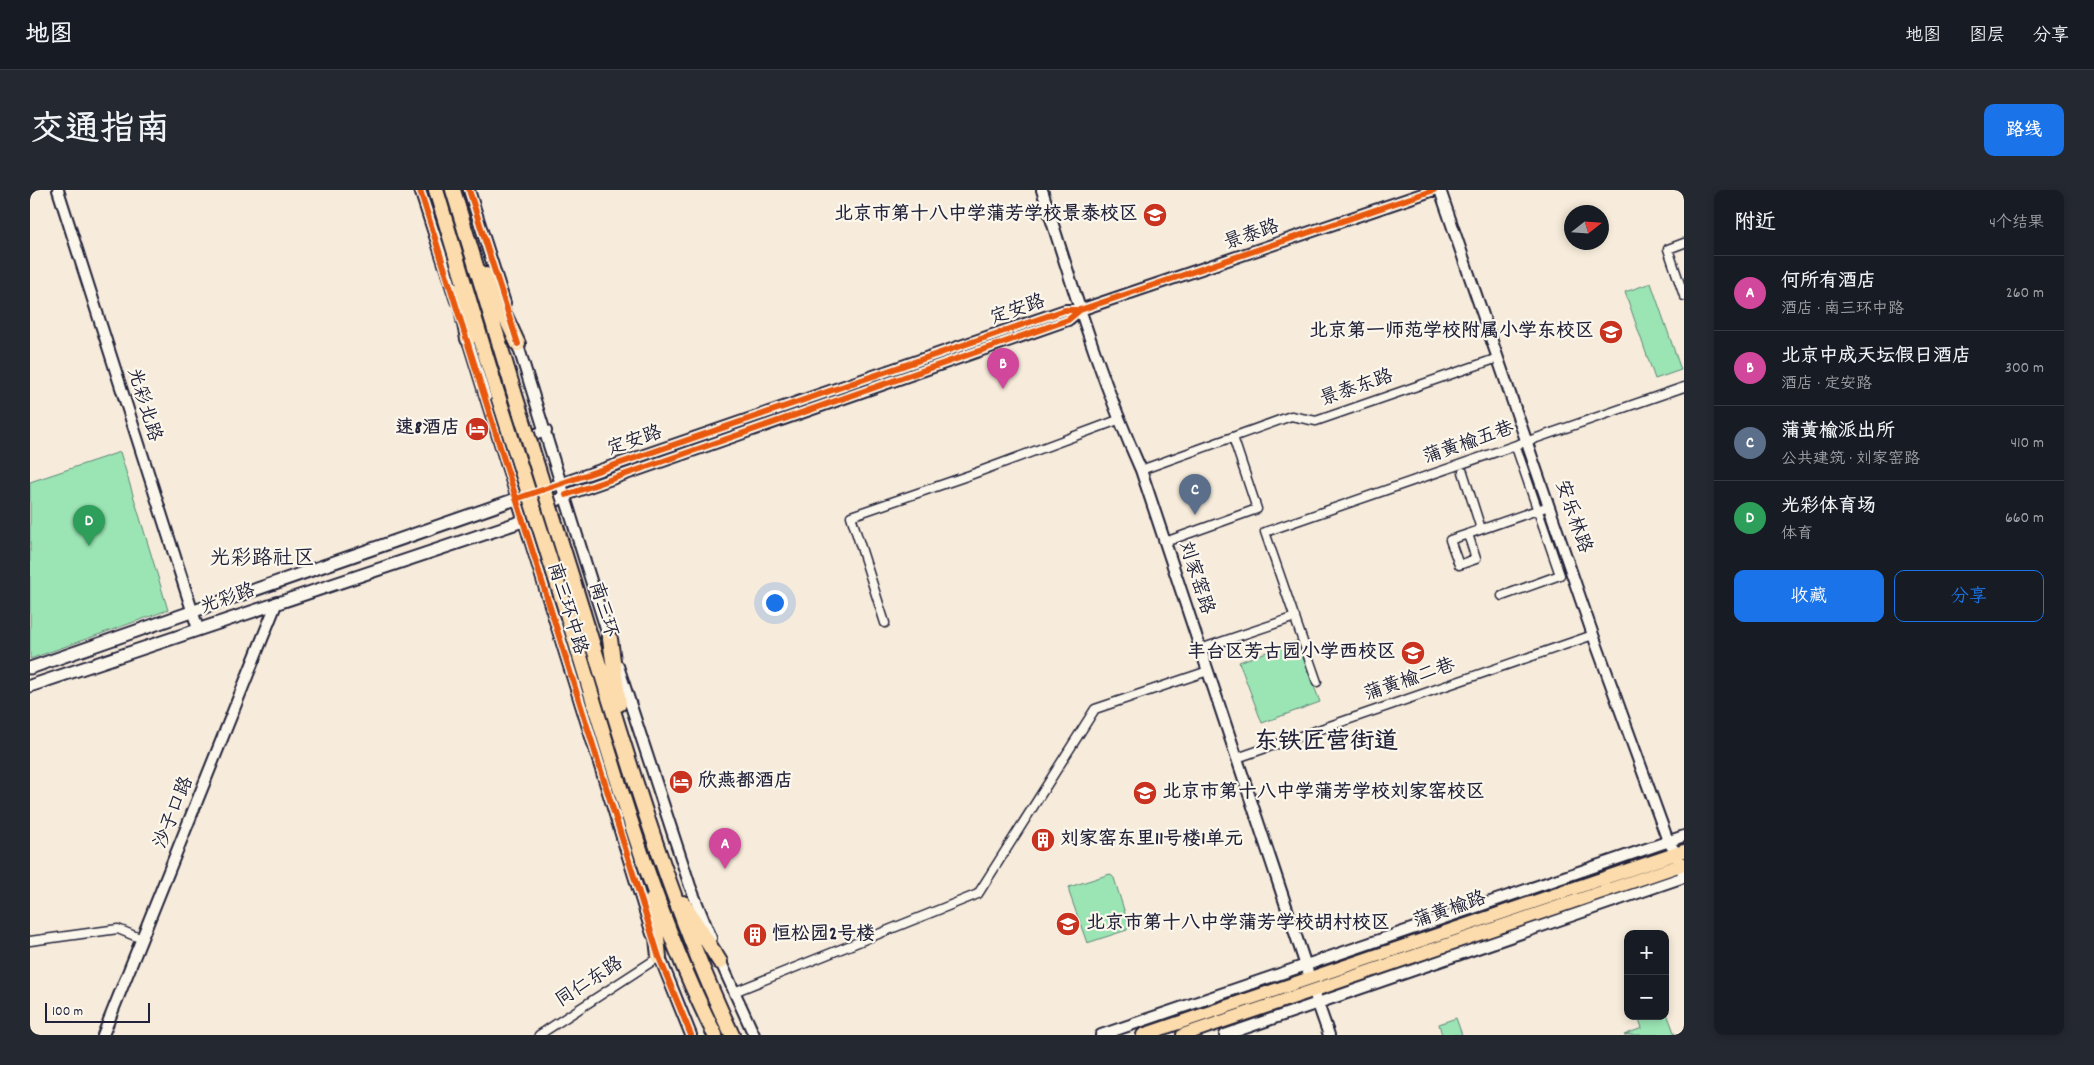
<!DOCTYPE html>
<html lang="zh">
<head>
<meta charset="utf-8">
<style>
	body { margin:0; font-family:Dekko,"LXGW WenKai TC",sans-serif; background:#242831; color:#f1f3f6 }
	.controls { position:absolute; right:15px; bottom:15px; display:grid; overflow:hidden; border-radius:10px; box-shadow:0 2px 8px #0003 }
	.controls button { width:45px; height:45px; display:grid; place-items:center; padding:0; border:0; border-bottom:1px solid #363941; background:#171b24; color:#f1f3f6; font:25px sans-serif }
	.compass { position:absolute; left:1534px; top:15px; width:45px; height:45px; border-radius:50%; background:#171b24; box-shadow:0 2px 8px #0003; rotate:73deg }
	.scale { position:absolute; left:15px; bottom:12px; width:105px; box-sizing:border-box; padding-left:5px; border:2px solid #22223b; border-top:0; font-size:14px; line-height:18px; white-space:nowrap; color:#22223b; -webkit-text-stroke:4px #fbf7ec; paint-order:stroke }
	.you { position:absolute; left:744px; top:412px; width:18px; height:18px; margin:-12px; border:4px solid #fff; border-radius:50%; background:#1a73e8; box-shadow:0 0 0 8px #1a73e833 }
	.badge { display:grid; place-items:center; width:32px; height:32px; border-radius:50%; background:#1a73e8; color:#fff; font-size:16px; font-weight:700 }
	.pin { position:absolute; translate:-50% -41px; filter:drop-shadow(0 1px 2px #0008) }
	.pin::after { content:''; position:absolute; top:26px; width:18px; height:15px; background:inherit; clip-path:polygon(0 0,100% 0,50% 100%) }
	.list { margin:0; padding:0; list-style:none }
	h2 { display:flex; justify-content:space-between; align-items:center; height:65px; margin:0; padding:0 20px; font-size:21px }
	h2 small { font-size:16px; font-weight:400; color:#9ea1a6 }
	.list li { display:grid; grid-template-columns:32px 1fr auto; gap:15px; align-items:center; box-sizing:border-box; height:75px; padding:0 20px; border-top:1px solid #363941 }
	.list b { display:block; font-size:19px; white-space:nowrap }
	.list p { margin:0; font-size:16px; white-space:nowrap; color:#9ea1a6 }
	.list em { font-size:16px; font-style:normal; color:#9ea1a6 }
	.actions { display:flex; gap:10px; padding:15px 20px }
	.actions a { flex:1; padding:11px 0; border:1px solid #1a73e8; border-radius:10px; text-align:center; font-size:18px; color:#1a73e8 }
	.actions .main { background:#1a73e8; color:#fff }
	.map { position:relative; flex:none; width:1654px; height:845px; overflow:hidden; border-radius:10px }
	header { display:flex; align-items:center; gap:30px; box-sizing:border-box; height:70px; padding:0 25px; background:#171b24; border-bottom:1px solid #363941 }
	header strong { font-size:24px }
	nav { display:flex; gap:28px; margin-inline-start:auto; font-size:18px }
	.intro { display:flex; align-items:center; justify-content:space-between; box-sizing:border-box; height:120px; padding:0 30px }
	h1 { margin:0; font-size:35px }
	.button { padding:12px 22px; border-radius:10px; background:#1a73e8; color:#fff; font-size:18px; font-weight:700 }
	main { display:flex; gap:30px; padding:0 30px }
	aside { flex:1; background:#171b24; border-radius:10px; box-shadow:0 2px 8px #0003 }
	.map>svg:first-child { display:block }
	.green { fill:#9be5b4; stroke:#5e8478 }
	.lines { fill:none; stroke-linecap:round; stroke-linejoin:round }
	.minor-casing { stroke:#22223b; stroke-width:11 }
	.tertiary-casing { stroke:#22223b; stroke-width:14 }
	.secondary-casing { stroke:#22223b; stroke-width:15 }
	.primary-casing { stroke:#22223b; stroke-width:16 }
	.trunk-casing { stroke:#22223b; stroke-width:18 }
	.minor { stroke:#fbf7ec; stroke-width:8 }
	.tertiary { stroke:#fbf7ec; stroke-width:10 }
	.secondary { stroke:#fbf7ec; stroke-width:11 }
	.primary { stroke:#fcdcac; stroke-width:12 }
	.trunk { stroke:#fcdcac; stroke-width:14 }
	.trunk-bridge-casing { stroke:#22223b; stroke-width:18; stroke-linecap:butt }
	.trunk-bridge { stroke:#fcdcac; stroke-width:14 }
	.cycleway-casing { stroke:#fbf7ec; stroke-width:9 }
	.cycleway { stroke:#e8590c; stroke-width:6 }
	.labels { text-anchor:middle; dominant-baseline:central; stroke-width:4.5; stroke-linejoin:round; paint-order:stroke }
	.poi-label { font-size:19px; font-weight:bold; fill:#22223b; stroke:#fbf7ec; text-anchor:start }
	.street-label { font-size:19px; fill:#22223b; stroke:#fbf7ec }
	.quarter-label { font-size:21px; fill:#22223b; stroke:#fbf7ec }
	.district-label { font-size:24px; font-weight:bold; fill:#22223b; stroke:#fbf7ec }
</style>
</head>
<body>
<header>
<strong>地图</strong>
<nav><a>地图</a><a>图层</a><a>分享</a></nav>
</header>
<div class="intro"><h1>交通指南</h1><a class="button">路线</a></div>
<main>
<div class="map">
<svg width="1654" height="845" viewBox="0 0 1654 845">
	<rect width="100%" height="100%" fill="#f7ecdb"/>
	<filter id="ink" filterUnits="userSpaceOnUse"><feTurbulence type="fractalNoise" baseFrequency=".02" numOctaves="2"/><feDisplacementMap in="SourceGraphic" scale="10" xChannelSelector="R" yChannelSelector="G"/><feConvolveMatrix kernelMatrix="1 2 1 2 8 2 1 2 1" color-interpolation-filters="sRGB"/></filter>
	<g filter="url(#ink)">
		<!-- green -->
		<path class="green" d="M1621,93l30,87 -26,9 -30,-87z
			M90,262l48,158 -138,49v-177z
			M1267,451l23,61 -58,21 -23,-61z
			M1080,684l4,4 14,45 -1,7 -40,13 -18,-51v-5z
			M1635,818l10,27h-51l18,-7 -4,-12h27z
			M1426,828l6,17h-20l-3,-11z"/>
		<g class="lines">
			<!-- minor casing -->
			<g class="minor-casing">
				<path id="minor" d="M1654,53l-16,6 16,47
					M1111,280l150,-54 25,5 182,-63
					M1433,282l18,57
					M1438,344l-18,6 9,25 17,-6 -8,-25 75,-26
					M1135,352l92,-33 -24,-72
					M1472,406l58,-21 -43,-125
					M855,433l-34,-107 119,-41 148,-55
					M1170,459l95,-32
					M1287,492l-52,-150 419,-145
					M1207,568l356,-123
					M0,751l88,-12 24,10
					M704,802l244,-98 117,-185 113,-38
					M509,845l120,-78"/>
			</g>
			<!-- tertiary casing -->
			<g class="tertiary-casing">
				<path id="tertiary" d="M28,0l140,439
					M390,0l36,111
					M439,0l36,113
					M1012,0c30,94 58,189 99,280l169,508
					M1410,0l153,445 75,206 8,12 8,23
					M436,144l186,600
					M486,149l95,306
					M477,253l39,-12
					M486,309l549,-189h15l354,-120
					M500,327l36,-22 502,-175 12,-10
					M588,476l72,220 21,52
					M627,760l34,85
					M688,766l36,79
					M1286,808l13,37
					M73,845l174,-433
					M1071,845l583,-199
					M1195,845l459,-158"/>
			</g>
			<!-- secondary casing -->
			<g class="secondary-casing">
				<path id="secondary" d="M0,478l486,-169
					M0,496l493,-165"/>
			</g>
			<!-- primary casing -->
			<g class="primary-casing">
				<path id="primary" d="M1113,845l541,-184
					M1153,845l501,-171"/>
			</g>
			<!-- trunk casing -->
			<g class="trunk-casing">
				<path id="trunk" d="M406,0l62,206
					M423,0l61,202
					M456,85l32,69
					M428,100l10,49
					M553,423c44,142 85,287 149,422
					M538,427c43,139 82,288 147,418
					M580,449l9,65
					M623,709l6,58
					M653,713l37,59"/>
			</g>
			<!-- minor -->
			<use href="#minor" class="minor"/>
			<!-- tertiary -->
			<use href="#tertiary" class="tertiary"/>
			<!-- secondary -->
			<use href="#secondary" class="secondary"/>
			<!-- primary -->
			<use href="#primary" class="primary"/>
			<!-- trunk -->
			<use href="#trunk" class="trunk"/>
			<!-- trunk-bridge casing -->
			<g class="trunk-bridge-casing">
				<path id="trunk-bridge" d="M484,202l69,221
					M468,206l70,221"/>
			</g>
			<!-- trunk-bridge -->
			<use href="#trunk-bridge" class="trunk-bridge"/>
			<!-- cycleway casing -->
			<g class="cycleway-casing">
				<path id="cycleway" d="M390,0l239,767 32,78
					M439,0l49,154
					M536,305l502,-175 12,-10
					M486,309l549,-189h15l354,-120"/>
			</g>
			<!-- cycleway -->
			<use href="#cycleway" class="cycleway"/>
		</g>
	</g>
	<!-- icons -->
	<defs>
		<g id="school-disc" transform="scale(1.25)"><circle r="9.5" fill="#c8321e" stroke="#fbf7ec"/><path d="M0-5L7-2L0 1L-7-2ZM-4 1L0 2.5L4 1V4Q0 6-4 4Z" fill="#fff"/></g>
		<g id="hotel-disc" transform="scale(1.25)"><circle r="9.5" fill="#c8321e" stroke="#fbf7ec"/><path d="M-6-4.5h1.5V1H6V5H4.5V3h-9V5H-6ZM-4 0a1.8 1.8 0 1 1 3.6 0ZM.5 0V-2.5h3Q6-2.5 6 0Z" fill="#fff"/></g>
		<g id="building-disc" transform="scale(1.25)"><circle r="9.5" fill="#c8321e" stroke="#fbf7ec"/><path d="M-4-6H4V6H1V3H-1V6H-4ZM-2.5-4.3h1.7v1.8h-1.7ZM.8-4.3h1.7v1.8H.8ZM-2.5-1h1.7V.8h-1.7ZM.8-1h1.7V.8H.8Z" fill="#fff"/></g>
	</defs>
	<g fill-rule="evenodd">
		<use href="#school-disc" x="1125" y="25"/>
		<use href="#school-disc" x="1581" y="142"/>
		<use href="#hotel-disc" x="447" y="239"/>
		<use href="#school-disc" x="1383" y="463"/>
		<use href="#hotel-disc" x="651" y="592"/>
		<use href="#school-disc" x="1115" y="603"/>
		<use href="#building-disc" x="1013" y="650"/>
		<use href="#school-disc" x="1038" y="734"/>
		<use href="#building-disc" x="725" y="745"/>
	</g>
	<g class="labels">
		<!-- poi labels -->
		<g class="poi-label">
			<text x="1108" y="25" text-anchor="end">北京市第十八中学蒲芳学校景泰校区</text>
			<text x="1564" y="142" text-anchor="end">北京第一师范学校附属小学东校区</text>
			<text x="430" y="239" text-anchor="end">速8酒店</text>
			<text x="1366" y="463" text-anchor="end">丰台区芳古园小学西校区</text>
			<text x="668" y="592">欣燕都酒店</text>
			<text x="1132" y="603">北京市第十八中学蒲芳学校刘家窑校区</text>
			<text x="1030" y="650">刘家窑东里11号楼1单元</text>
			<text x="1056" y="734">北京市第十八中学蒲芳学校胡村校区</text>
			<text x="742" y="745">恒松园2号楼</text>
		</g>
		<!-- street labels -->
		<g class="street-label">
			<text transform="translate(1222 46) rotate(-19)">景泰路</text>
			<text transform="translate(988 121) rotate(-19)">定安路</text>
			<text transform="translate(1327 199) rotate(-19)">景泰东路</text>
			<text transform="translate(113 215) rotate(73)">光彩北路</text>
			<text transform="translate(605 252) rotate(-19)">定安路</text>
			<text transform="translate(1439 254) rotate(-19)">蒲黄榆五巷</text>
			<text transform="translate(1542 327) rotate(71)">安乐林路</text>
			<text transform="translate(1165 388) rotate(72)">刘家窑路</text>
			<text transform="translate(198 410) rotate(-19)">光彩路</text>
			<text transform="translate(536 419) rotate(73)">南三环中路</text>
			<text transform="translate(572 420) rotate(73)">南三环</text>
			<text transform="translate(1380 491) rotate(-19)">蒲黄榆二巷</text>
			<text transform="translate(145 623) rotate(-68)">沙子口路</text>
			<text transform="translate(1420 721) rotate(-19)">蒲黄榆路</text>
			<text transform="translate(560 793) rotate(-33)">同仁东路</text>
		</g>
		<!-- quarter labels -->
		<g class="quarter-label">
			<text x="232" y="370">光彩路社区</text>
		</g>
		<!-- district labels -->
		<g class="district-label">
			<text x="1296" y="553">东铁匠营街道</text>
		</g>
	</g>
</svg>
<div class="controls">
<button>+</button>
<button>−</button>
</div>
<svg class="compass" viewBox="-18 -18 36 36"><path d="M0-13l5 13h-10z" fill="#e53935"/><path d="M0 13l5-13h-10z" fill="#9ea1a6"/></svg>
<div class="scale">100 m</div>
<div class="you"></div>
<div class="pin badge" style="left:695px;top:679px;background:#d1479c">A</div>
<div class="pin badge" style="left:973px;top:199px;background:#d1479c">B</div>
<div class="pin badge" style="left:1165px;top:325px;background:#5c6f8a">C</div>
<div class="pin badge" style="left:59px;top:356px;background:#2e9e5b">D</div>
</div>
<aside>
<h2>附近<small>4个结果</small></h2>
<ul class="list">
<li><span class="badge" style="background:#d1479c">A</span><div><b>何所有酒店</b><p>酒店 · 南三环中路</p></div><em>260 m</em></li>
<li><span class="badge" style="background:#d1479c">B</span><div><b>北京中成天坛假日酒店</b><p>酒店 · 定安路</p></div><em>300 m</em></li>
<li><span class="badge" style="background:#5c6f8a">C</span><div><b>蒲黄榆派出所</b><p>公共建筑 · 刘家窑路</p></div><em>410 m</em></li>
<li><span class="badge" style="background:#2e9e5b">D</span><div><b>光彩体育场</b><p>体育</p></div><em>660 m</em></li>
</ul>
<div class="actions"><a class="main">收藏</a><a>分享</a></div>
</aside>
</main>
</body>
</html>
